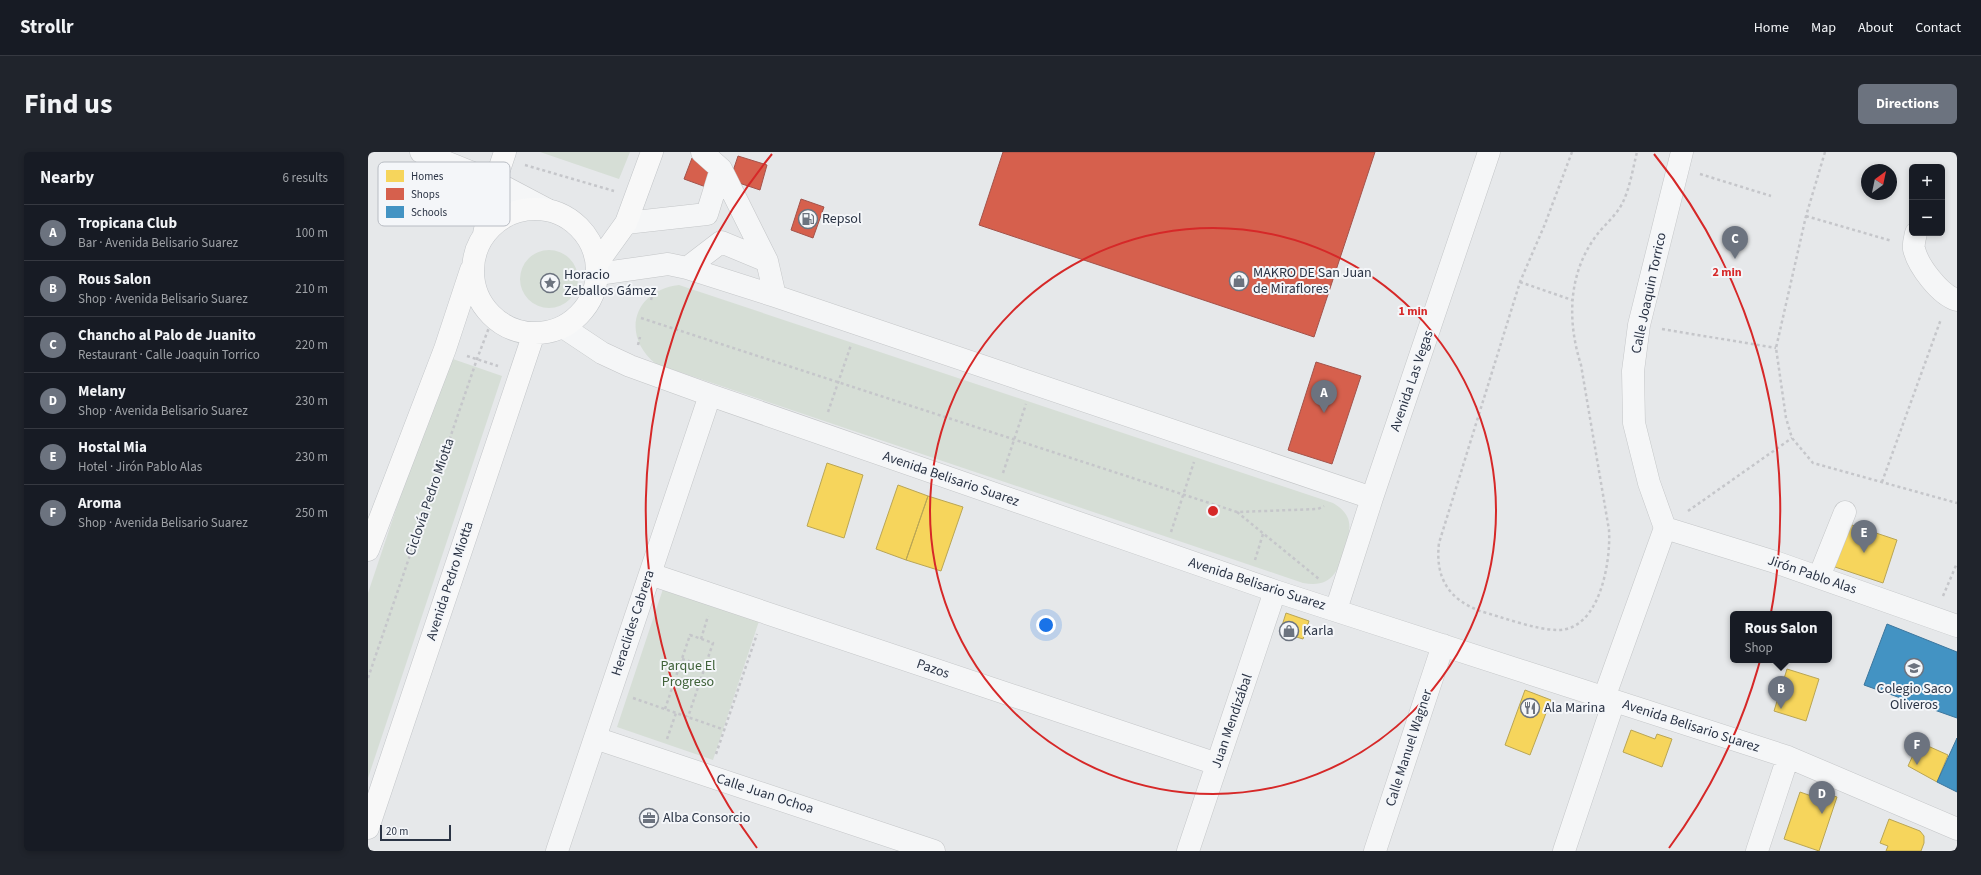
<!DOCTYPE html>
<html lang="en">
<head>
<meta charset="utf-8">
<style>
	body { margin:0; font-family:"Source Sans 3",sans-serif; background:#20242c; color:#f1f3f6 }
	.controls { position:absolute; right:12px; top:12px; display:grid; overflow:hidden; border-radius:6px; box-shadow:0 2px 6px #0003 }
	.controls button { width:36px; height:36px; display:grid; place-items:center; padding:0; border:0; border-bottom:1px solid #363941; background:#171b24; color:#f1f3f6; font:20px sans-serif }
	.compass { position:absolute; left:1493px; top:12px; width:36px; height:36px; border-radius:50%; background:#171b24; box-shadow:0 2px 6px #0003; rotate:33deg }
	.scale { position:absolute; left:12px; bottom:10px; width:71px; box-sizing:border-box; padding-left:4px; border:2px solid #2b3445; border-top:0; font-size:11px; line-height:14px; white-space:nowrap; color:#2b3445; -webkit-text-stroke:3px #f4f6f9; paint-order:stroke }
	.you { position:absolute; left:678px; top:473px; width:14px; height:14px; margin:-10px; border:3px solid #fff; border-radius:50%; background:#1a73e8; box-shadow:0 0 0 6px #1a73e833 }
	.badge { display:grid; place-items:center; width:26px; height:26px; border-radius:50%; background:#6c737f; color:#fff; font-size:13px; font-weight:700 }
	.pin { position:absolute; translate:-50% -33px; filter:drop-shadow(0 1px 2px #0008) }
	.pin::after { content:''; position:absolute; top:21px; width:14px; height:12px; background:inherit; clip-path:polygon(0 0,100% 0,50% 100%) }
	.popup { position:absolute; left:1362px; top:459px; width:102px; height:52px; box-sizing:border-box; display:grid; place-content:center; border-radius:6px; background:#171b24; filter:drop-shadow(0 1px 3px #0005); font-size:13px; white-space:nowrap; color:#9ea1a6 }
	.popup b { font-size:15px; color:#f1f3f6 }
	.popup::after { content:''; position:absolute; left:50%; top:100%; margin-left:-8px; border:8px solid transparent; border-top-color:#171b24 }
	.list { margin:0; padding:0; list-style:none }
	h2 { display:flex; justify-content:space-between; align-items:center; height:52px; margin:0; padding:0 16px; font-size:17px }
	h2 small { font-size:13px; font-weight:400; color:#9ea1a6 }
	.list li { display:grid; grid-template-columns:26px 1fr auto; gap:12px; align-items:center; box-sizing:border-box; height:56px; padding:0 16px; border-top:1px solid #363941 }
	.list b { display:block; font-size:15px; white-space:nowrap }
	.list p { margin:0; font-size:13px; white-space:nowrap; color:#9ea1a6 }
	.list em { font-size:13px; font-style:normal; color:#9ea1a6 }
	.map { position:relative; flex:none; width:1589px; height:699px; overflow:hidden; border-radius:6px }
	header { display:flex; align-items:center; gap:24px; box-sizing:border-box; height:56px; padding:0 20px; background:#171b24; border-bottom:1px solid #363941 }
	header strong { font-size:19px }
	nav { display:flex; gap:22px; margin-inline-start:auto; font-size:14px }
	.intro { display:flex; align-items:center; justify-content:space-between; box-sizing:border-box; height:96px; padding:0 24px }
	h1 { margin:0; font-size:28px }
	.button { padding:10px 18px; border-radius:6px; background:#6c737f; color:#fff; font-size:14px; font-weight:700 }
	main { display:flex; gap:24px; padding:0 24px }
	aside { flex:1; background:#171b24; border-radius:6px; box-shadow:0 2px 6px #0003 }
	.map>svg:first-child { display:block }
	.green { fill:#d6ded6 }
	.homes { fill:#f6d55c; stroke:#b9a555 }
	.shops { fill:#d6604d; stroke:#a3534b }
	.schools { fill:#4393c3; stroke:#3c769d }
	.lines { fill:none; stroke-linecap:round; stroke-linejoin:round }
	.minor-casing { stroke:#c4c6c8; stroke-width:23 }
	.major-casing { stroke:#c2c5c8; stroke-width:23 }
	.path { stroke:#c5c6ca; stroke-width:2.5; stroke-dasharray:3 3; stroke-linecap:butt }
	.minor { stroke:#f5f6f7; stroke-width:22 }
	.major { stroke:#f8f8f8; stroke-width:22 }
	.ring { fill:none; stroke:#d62828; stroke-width:2 }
	.labels { text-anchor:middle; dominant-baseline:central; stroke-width:4; stroke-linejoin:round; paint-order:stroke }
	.poi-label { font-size:14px; fill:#2b3445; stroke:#f4f6f9; text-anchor:start }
	.street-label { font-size:14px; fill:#2b3445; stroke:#f4f6f9 }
	.park-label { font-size:14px; fill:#3f6138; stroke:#f4f6f9 }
	.key { fill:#f4f6f9; stroke:#b8bcc3; stroke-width:1 }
	.key-label { font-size:11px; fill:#2b3445 }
	.centre { fill:#d62828; stroke:#f4f6f9; stroke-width:2 }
	.ring-label { font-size:12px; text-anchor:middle; font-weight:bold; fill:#d62828; stroke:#f4f6f9; stroke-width:4; stroke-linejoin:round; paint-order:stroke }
</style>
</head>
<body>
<header>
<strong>Strollr</strong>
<nav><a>Home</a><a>Map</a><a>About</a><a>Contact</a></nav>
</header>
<div class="intro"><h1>Find us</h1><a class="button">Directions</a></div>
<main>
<aside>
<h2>Nearby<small>6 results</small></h2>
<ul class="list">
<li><span class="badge">A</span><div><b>Tropicana Club</b><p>Bar · Avenida Belisario Suarez</p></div><em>100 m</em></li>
<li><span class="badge">B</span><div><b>Rous Salon</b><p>Shop · Avenida Belisario Suarez</p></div><em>210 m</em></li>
<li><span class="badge">C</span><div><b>Chancho al Palo de Juanito</b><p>Restaurant · Calle Joaquin Torrico</p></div><em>220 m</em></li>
<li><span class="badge">D</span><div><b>Melany</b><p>Shop · Avenida Belisario Suarez</p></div><em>230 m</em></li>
<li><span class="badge">E</span><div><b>Hostal Mia</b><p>Hotel · Jirón Pablo Alas</p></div><em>230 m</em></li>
<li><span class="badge">F</span><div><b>Aroma</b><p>Shop · Avenida Belisario Suarez</p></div><em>250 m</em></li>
</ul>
</aside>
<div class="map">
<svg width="1589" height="699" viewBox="0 0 1589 699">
	<rect width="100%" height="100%" fill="#e6e8ea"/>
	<!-- green -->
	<path class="green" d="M172,0h90l-11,27z
		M152 127a29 29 0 1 1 58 0a29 29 0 1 1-58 0Z
		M311,133l654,218c21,12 18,26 12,45 -7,24 -13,40 -42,35l-647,-219c-36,-29 -22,-74 23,-79z
		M79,205l55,19 -134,402v-185z
		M295,437l96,32 -46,139 -96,-33z"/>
	<!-- homes -->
	<path class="homes" d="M459,311l36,12 -19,63 -37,-12z
		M530,333l30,11 -22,64 -30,-11z
		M560,344l35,11 -22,64 -35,-11z
		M1478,371l51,17 -14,43 -51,-17z
		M918,461l23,8 -6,18 -23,-7z
		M1419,517l32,10 -13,42 -32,-10z
		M1157,538l26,10 -21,55 -25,-10z
		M1263,578l24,9 2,-5 15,5 -10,28 -39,-15z
		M1551,590l29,13 -11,27 -29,-16z
		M1432,640l23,8 2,-7 12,4 -18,54 -35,-12z
		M1521,667l31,12 4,5v7l-3,8h-35l2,-5 -8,-3z"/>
	<!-- shops -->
	<path class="shops" d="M635,0h372l-61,185 -335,-112z
		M370,4l29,9 -7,25 -30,-10z
		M324,6l22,8 -8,21 -22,-8z
		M433,47l23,8 -11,31 -22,-8z
		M948,210l45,14 -29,88 -44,-14z"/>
	<!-- schools -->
	<path class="schools" d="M1519,472l70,28v66l-93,-33z
		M1589,586v54l-20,-10z"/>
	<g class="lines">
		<!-- minor casing -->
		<g class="minor-casing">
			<path id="minor" d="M53,0l74,30 51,27
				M334,0l19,17 46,92 8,35
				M258,71l81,-9 14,-45
				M1548,81c-1,5 -3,11 -2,16 4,17 26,46 43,51
				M319,116l34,-26 46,19
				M230,122l70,-10 19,4 88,28 597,202
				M195,175l39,26 28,13 80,29 565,196 513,166 169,72
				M1297,376l-16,-45 -15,-60 -1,-52 6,-46 43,-173
				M1297,376l110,34 182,64
				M282,422l567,190
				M1451,425l26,-65
				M968,458l36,-112 117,-346
				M1236,546l61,-170
				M227,586l339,113
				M189,699l153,-456
				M820,699l87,-260
				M1007,699l68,-206
				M1196,699l50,-150
				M1389,699l31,-94"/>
		</g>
		<!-- major casing -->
		<g class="major-casing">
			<path id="major" d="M105 119a62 62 0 1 1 124 0a62 62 0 1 1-124 0Z
				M116,82l11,-52 10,-30
				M230,110l28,-39 26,-71
				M0,398l77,-201 26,-79
				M0,676l166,-495"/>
		</g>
		<!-- path -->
		<path class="path" d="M1204,0l-27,72 -25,58 -81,261c-4,34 9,56 41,68 21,6 57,19 77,19 43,1 54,-69 52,-100l-28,-165c-14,-44 -13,-91 15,-129 8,-11 21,-21 27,-34 7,-15 10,-34 14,-50
			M1457,0l-19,64 -30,132 10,70 6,20 21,25 144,40
			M157,13l89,26
			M1332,22l71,22
			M1438,64l86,25
			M1152,130l52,18
			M283,148l3,-11
			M273,166l596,194 81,-3 6,-3
			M1294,177l114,19
			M270,193l2,-8
			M99,204l31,10
			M460,260l23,-67
			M635,321l23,-69
			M1514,330l59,-163
			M1320,359l104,-73
			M869,360l82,67
			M803,380l23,-70
			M887,408l8,-26
			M1575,444l14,-33
			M333,487l7,-23
			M314,507l23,7
			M0,526l109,-319 16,-42
			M265,546l92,32
			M297,557l25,-74 23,8 -25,74
			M299,587l9,-26
			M348,602l41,-120"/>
		<!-- minor -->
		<use href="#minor" class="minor"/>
		<!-- major -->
		<use href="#major" class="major"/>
	</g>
	<!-- distance rings -->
	<g class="ring">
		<circle cx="845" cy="359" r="283"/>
		<path d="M389 696A567 567 0 0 1 404 2M1286 2A567 567 0 0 1 1301 696"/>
	</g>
	<!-- icons -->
	<defs>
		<g id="fuel-ring" transform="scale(1)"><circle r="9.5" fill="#f4f6f9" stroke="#6c737f" stroke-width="1.5"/><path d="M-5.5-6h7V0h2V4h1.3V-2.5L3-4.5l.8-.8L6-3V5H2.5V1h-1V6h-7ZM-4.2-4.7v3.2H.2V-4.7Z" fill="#6c737f"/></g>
		<g id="shop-ring" transform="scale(1)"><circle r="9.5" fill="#f4f6f9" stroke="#6c737f" stroke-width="1.5"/><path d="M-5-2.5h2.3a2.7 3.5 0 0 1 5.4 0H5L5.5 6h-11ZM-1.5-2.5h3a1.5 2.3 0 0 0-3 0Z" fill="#6c737f"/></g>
		<g id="sight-ring" transform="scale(1)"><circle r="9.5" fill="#f4f6f9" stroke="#6c737f" stroke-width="1.5"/><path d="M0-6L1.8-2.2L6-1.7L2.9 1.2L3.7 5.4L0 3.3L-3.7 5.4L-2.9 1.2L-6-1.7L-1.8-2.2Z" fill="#6c737f"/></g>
		<g id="school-ring" transform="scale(1)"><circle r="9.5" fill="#f4f6f9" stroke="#6c737f" stroke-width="1.5"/><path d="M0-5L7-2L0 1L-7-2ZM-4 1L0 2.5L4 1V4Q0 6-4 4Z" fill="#6c737f"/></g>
		<g id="restaurant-ring" transform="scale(1)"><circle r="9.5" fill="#f4f6f9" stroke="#6c737f" stroke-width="1.5"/><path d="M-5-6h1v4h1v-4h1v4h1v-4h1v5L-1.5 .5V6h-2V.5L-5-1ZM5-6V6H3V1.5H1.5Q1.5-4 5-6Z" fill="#6c737f"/></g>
		<g id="office-ring" transform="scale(1)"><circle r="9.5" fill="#f4f6f9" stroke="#6c737f" stroke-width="1.5"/><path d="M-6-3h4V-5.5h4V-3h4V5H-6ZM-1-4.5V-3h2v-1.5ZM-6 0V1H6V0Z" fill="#6c737f"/></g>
	</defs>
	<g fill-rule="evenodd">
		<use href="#fuel-ring" x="440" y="67"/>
		<use href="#shop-ring" x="871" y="129"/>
		<use href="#sight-ring" x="182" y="131"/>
		<use href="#shop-ring" x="921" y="479"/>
		<use href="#school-ring" x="1546" y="516"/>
		<use href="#restaurant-ring" x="1162" y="556"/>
		<use href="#office-ring" x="281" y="666"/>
	</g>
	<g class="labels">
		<!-- poi labels -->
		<g class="poi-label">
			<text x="454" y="67">Repsol</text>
			<text x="885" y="121">MAKRO DE San Juan<tspan x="885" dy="16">de Miraflores</tspan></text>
			<text x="196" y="123">Horacio<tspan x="196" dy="16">Zeballos Gámez</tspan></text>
			<text x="935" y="479">Karla</text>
			<text x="1546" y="537" text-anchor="middle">Colegio Saco<tspan x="1546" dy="16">Oliveros</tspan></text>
			<text x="1176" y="556">Ala Marina</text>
			<text x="295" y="666">Alba Consorcio</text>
		</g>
		<!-- street labels -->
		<g class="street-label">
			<text transform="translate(1281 141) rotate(-78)">Calle Joaquin Torrico</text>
			<text transform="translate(1044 229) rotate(-71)">Avenida Las Vegas</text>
			<text transform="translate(583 327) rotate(19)">Avenida Belisario Suarez</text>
			<text transform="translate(62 345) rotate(-71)">Ciclovía Pedro Miotta</text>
			<text transform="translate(1444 423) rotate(19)">Jirón Pablo Alas</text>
			<text transform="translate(82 429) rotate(-72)">Avenida Pedro Miotta</text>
			<text transform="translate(889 432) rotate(18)">Avenida Belisario Suarez</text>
			<text transform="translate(265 471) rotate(-72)">Heraclides Cabrera</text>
			<text transform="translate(565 517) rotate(19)">Pazos</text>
			<text transform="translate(864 569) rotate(-71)">Juan Mendizábal</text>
			<text transform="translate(1323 574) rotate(18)">Avenida Belisario Suarez</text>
			<text transform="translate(1041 596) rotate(-72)">Calle Manuel Wagner</text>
			<text transform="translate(397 642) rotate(18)">Calle Juan Ochoa</text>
		</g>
		<!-- park labels -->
		<g class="park-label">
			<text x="320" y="514">Parque El<tspan x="320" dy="16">Progreso</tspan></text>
		</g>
	</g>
	<!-- legend -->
	<rect x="10" y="10" width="132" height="64" rx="6" class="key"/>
	<rect x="18" y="18" width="18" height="12" fill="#f6d55c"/>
	<rect x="18" y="36" width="18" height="12" fill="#d6604d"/>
	<rect x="18" y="54" width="18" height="12" fill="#4393c3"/>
	<g class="key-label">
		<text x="43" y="28">Homes</text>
		<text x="43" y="46">Shops</text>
		<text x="43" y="64">Schools</text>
	</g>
	<circle cx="845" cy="359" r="6" class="centre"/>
	<g class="ring-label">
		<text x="1359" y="124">2 min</text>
		<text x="1045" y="163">1 min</text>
	</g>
</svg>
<div class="controls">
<button>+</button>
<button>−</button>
</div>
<svg class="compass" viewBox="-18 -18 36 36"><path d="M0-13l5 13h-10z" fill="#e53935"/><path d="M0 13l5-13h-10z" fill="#9ea1a6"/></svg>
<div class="scale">20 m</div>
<div class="you"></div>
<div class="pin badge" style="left:956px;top:261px">A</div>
<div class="pin badge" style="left:1413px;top:557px">B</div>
<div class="popup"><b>Rous Salon</b>Shop</div>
<div class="pin badge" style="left:1367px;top:107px">C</div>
<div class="pin badge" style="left:1454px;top:662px">D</div>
<div class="pin badge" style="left:1496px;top:401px">E</div>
<div class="pin badge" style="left:1549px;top:613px">F</div>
</div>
</main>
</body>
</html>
